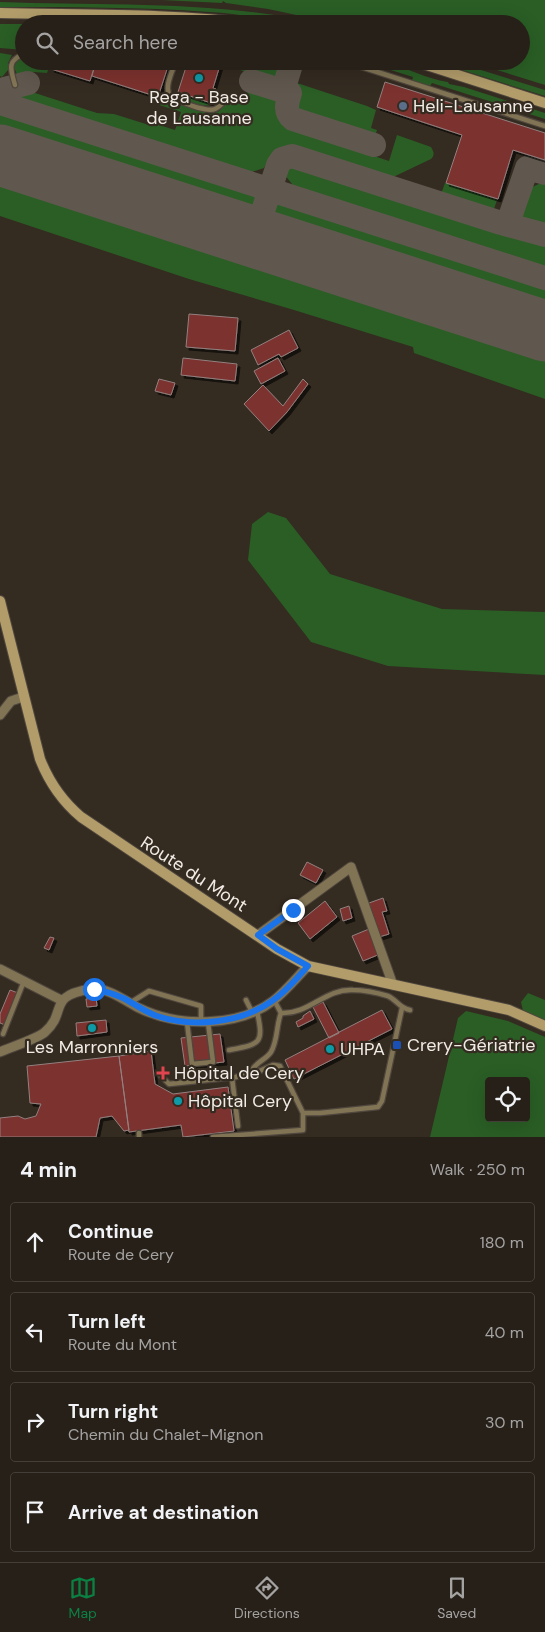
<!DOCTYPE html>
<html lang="en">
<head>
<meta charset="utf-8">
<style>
	body { margin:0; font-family:"DM Sans",sans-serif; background:#2f2822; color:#f1f3f6 }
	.controls { position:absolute; right:15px; bottom:15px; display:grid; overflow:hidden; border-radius:5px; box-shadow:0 5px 20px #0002 }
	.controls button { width:45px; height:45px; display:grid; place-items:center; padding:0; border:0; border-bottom:1px solid #433e38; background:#272019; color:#f1f3f6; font:25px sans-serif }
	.stop { position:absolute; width:15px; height:15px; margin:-11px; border:4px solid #1a73e8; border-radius:50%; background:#fff }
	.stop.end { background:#1a73e8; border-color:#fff; box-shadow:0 1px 5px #0008 }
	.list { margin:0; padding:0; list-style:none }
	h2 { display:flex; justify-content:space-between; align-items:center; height:65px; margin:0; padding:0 20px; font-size:21px }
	h2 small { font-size:16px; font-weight:400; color:#a4a3a2 }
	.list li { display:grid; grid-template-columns:32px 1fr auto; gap:15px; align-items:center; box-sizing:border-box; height:80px; margin:0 10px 10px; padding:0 10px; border:1px solid #433e38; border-radius:5px }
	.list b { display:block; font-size:19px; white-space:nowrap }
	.list p { margin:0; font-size:16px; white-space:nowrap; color:#a4a3a2 }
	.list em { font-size:16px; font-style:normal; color:#a4a3a2 }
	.icon { flex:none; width:28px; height:28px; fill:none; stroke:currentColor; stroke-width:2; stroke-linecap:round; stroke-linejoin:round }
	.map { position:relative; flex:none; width:545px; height:1137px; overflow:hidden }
	.search { position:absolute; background:#272019; box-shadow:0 5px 20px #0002; left:15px; right:15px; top:15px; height:55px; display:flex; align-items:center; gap:12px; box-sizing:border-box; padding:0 18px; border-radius:28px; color:#a4a3a2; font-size:19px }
	.sheet { height:425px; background:#272019 }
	nav { display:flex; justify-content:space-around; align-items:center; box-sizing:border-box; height:70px; border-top:1px solid #433e38; background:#272019; font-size:14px; color:#a4a3a2 }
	nav a { display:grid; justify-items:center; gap:2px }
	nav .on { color:#0b8043 }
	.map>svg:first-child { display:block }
	.green { fill:#2a5e25; fill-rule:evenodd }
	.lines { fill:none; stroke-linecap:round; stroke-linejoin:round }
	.taxiway { stroke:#60584e; stroke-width:24 }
	.runway { stroke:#60584e; stroke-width:61 }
	.building { fill:#7c302e; stroke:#92817f; filter:url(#shadow) }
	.lane-casing { stroke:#4f463d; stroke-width:7 }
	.street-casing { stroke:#4f463d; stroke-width:11 }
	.secondary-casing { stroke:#4f463d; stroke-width:12 }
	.lane { stroke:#817455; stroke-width:4.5 }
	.street { stroke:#817455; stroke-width:9 }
	.secondary { stroke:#b19c6a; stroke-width:10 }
	.route { stroke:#1a73e8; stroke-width:6 }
	.culture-dot { fill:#0f9aa8; stroke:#342b21; stroke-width:2 }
	.service-dot { fill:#5c6f8a; stroke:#342b21; stroke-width:2 }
	.transit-dot { fill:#1a4fb4; stroke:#342b21; stroke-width:2 }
	.health-dot { fill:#e0444e; stroke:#342b21; stroke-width:2 }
	.labels { text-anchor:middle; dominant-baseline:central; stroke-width:4.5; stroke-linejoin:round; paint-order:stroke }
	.poi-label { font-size:18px; fill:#f2ece6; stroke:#342b21; text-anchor:start }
	.street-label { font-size:18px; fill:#f2ece6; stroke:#342b21 }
</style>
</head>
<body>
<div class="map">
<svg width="545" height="1137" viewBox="0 0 545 1137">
	<defs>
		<filter id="shadow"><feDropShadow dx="3" dy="3" stdDeviation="0" flood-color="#0009"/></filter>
	</defs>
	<rect width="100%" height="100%" fill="#342b21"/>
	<!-- green -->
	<path class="green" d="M162,0h383v85l-77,-24h53v-37h-182l-71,-15 -42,-6 -3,-2 -1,2z
		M0,2c108,4 216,-2 322,22 -38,0 -75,-10 -113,-12 -69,-5 -139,-5 -209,-5z
		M0,24h29h-5v26l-24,-2z
		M0,53l12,2 -4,8v7l-6,7 -2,-1z
		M24,57v4h24l-2,5 2,4 -1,3 -14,-1 -15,5 -4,-10 3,-6z
		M219,61h69l-6,19 -7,5 -23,-6 1,-5 -32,-10v-2z
		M352,61c10,0 22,-1 32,1 22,5 42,17 64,20l1,2 15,3 81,26v6l-113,-36 -2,3 -18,-5 1,-4 -35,-11 -2,3z
		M433,61h19l93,29v6z
		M297,83l70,23 9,4 -5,18 6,2 -3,9 -7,1 -72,-24 -4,-6v-4z
		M250,84l36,12c-1,10 -4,17 4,25l83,28 -2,6 18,6 8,-26 34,12c3,5 4,8 0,12l-42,20 -99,-31c-13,1 -21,9 -26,20l-22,7 -225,-72 -8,-5 26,-5 62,20 17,1 35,11 1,-3 25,8 6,-18 -25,-8 3,-7 5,-1 4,4 6,3 -1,4 6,2 2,-4 30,9 8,-3 12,-12 13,4z
		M218,90h1l-1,5 6,2c-15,14 -23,8 -42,2l2,-5 29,11z
		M0,108l248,80c17,9 9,32 -11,28l-237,-77z
		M291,164l222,71 3,-6 29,9v35l-245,-79 -16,-20 2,-6z
		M0,172l545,176v51l-131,-46 -1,-6 -119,-37 -105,-31 -189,-63z
		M445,183l52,17 -4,12 -51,-15 -1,-3z
		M541,183l4,1v47l-28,-8 11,-34z
		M284,200l261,84v31l-266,-86c-15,-7 -11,-26 5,-29z
		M268,512l18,6 44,56 112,35 103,3v63l-157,-9 -77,-24 -63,-82 4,-36z
		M528,993l17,7v20l-22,-9 -2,-9z
		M466,1011l42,10 37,16v100h-115l28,-119zM489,1081h37v37h-37z"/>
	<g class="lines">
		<!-- taxiway -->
		<path class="taxiway" d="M251,81l32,10 9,-30
			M0,90l28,-7
			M283,91l7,2c-3,10 -6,19 3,26l81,26
			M0,103l545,175
			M261,217c0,15 6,22 19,28
			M501,223l4,-1 5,-5 17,-49 18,5
			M229,229c14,2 23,-1 32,-12l17,-52 4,-6 10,-3 209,67 44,12"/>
		<!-- runway -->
		<path class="runway" d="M0,155l545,176"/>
	</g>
	<!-- building -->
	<path class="building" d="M54,61h42l-6,20 -39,-12z
		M96,61h69l4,2 -11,34 -66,-21z
		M188,61l33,1 -8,26 3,1 -5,14 -33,-11z
		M385,82l160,51v27l-32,-10 -15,49 -52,-16 16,-48 -85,-28z
		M189,314l49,4 -3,33 -49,-4z
		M289,330l9,18 -17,9 -2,-3 -21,11 -7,-15z
		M183,358l54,6 -2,17 -54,-6z
		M278,358l7,13 -24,13 -7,-13z
		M159,379l16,4 -4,12 -16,-4z
		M303,379l5,5 -21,28 -18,19 -25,-27 19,-19 20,21z
		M307,862l16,8 -7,13 -16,-8z
		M383,898l4,13 -5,1 7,22 -10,3 -10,-34z
		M325,901l12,16 -27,22 -12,-16z
		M349,906l3,12 -9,3 -3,-12z
		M369,929l11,25 -17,7 -11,-25z
		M50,937l4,1 -5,12 -5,-2z
		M10,990l8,3 -13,32 -5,-2v-9z
		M96,997l1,9 -10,1 -1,-8z
		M323,1002l16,31 -10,5 -16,-31z
		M382,1010l10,19 -98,50 -9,-19z
		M310,1011l4,8 -16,8 -2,-5 7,-4v-2z
		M106,1020l1,12 -30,4 -1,-13z
		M220,1034l4,28 -39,4 -4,-28z
		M151,1051l4,33 18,10 55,-7 6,44 -51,6 -2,-12 -52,7 -10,-76z
		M119,1056l10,74 -5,1 -12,-15 -12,2 -4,19h-96v-19l18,-2 7,3 11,-3 5,-12 -11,-1 -3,-37z"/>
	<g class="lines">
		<!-- lane casing -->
		<g class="lane-casing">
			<path id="lane" d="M176,61c-4,11 -13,28 -5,37 9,3 35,15 44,11 5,-2 9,-8 13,-11
				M343,61l202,65
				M15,85c-4,-15 -9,-24 9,-31
				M246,1000l6,12
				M274,1000l7,13c27,2 45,-25 72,-23 10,0 25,3 35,6 9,4 11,12 22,14
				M130,1003l19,-12 52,15v16
				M281,1013c-5,13 -3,27 -10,39 -5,8 -17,11 -20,20l4,1 18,-8 7,1 23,47
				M187,1022l5,42 21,-2 -5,-40
				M3,1034l21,-53
				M229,1050c32,-6 35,-6 28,-39
				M161,1076l8,8 67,-7 15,-5
				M232,1078l6,48
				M139,1133v4
				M213,1137l90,-7v-17h17l58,-6 4,-6 20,-93"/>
		</g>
		<!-- street casing -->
		<g class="street-casing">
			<path id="street" d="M0,715l11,-14 12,-4
				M258,935l93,-68 42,118
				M0,969l61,31
				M0,1052c11,-5 37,-13 45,-20 23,-20 1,-36 46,-43 17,-2 34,12 48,19 39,19 98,20 134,-7 13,-10 24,-24 35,-35"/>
		</g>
		<!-- secondary casing -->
		<g class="secondary-casing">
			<path id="secondary" d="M0,13c86,2 171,0 256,11
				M414,61l131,42
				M0,601l40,158c9,23 22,42 41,58l196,132 31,17 201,44 36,16"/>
		</g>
		<!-- lane -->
		<use href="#lane" class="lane"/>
		<!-- street -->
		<use href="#street" class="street"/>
		<!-- secondary -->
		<use href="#secondary" class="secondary"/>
	</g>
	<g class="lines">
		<!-- route -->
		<path class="route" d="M94,989c10,2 20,5 29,9 12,6 22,14 34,18 36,12 84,7 115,-15 14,-9 25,-23 36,-35l-31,-17 -19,-14 35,-25"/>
	</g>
	<!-- markers -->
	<g class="culture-dot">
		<circle cx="199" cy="78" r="5"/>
		<circle cx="92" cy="1028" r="5"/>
		<circle cx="330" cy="1049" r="5"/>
		<circle cx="178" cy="1101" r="5"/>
	</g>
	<circle class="service-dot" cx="403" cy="106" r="5"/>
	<rect class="transit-dot" x="392" y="1040" width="10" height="10" rx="2.5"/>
	<path class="health-dot" d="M160.5 1065.5h5v5h5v5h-5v5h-5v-5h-5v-5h5z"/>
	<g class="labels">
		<!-- poi labels -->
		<g class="poi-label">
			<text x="199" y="97" text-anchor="middle">Rega - Base<tspan x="199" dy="21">de Lausanne</tspan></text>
			<text x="413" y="106">Heli-Lausanne</text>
			<text x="407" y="1045">Crery-Gériatrie</text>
			<text x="92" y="1047" text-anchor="middle">Les Marronniers</text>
			<text x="340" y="1049">UHPA</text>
			<text x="174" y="1073">Hôpital de Cery</text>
			<text x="188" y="1101">Hôpital Cery</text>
		</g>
		<!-- street labels -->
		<g class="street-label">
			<text transform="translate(194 874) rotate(33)">Route du Mont</text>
		</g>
	</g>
</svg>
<div class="controls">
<button><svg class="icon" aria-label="locate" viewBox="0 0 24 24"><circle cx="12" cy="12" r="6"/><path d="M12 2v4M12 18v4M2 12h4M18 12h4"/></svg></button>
</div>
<div class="stop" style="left:94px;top:989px"></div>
<div class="stop end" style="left:293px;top:910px"></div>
<div class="search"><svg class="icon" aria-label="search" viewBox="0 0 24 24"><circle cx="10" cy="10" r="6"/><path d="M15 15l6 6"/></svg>Search here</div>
</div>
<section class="sheet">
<h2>4 min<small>Walk · 250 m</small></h2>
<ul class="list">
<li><svg class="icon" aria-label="ahead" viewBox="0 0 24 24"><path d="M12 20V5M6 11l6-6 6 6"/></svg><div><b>Continue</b><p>Route de Cery</p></div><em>180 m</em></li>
<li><svg class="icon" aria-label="left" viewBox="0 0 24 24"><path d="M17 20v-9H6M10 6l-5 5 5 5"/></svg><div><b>Turn left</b><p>Route du Mont</p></div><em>40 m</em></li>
<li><svg class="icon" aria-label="right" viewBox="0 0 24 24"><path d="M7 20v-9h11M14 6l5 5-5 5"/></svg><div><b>Turn right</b><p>Chemin du Chalet-Mignon</p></div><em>30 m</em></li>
<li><svg class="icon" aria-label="arrive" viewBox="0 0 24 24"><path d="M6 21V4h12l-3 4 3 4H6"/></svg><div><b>Arrive at destination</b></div></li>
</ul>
</section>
<nav>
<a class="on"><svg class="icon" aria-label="map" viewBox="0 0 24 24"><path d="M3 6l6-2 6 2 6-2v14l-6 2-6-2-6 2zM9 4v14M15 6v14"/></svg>Map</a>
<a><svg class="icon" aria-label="directions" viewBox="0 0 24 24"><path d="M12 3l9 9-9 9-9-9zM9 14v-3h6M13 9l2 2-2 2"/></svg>Directions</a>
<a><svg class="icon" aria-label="saved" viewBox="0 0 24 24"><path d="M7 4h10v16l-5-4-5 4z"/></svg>Saved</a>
</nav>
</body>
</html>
